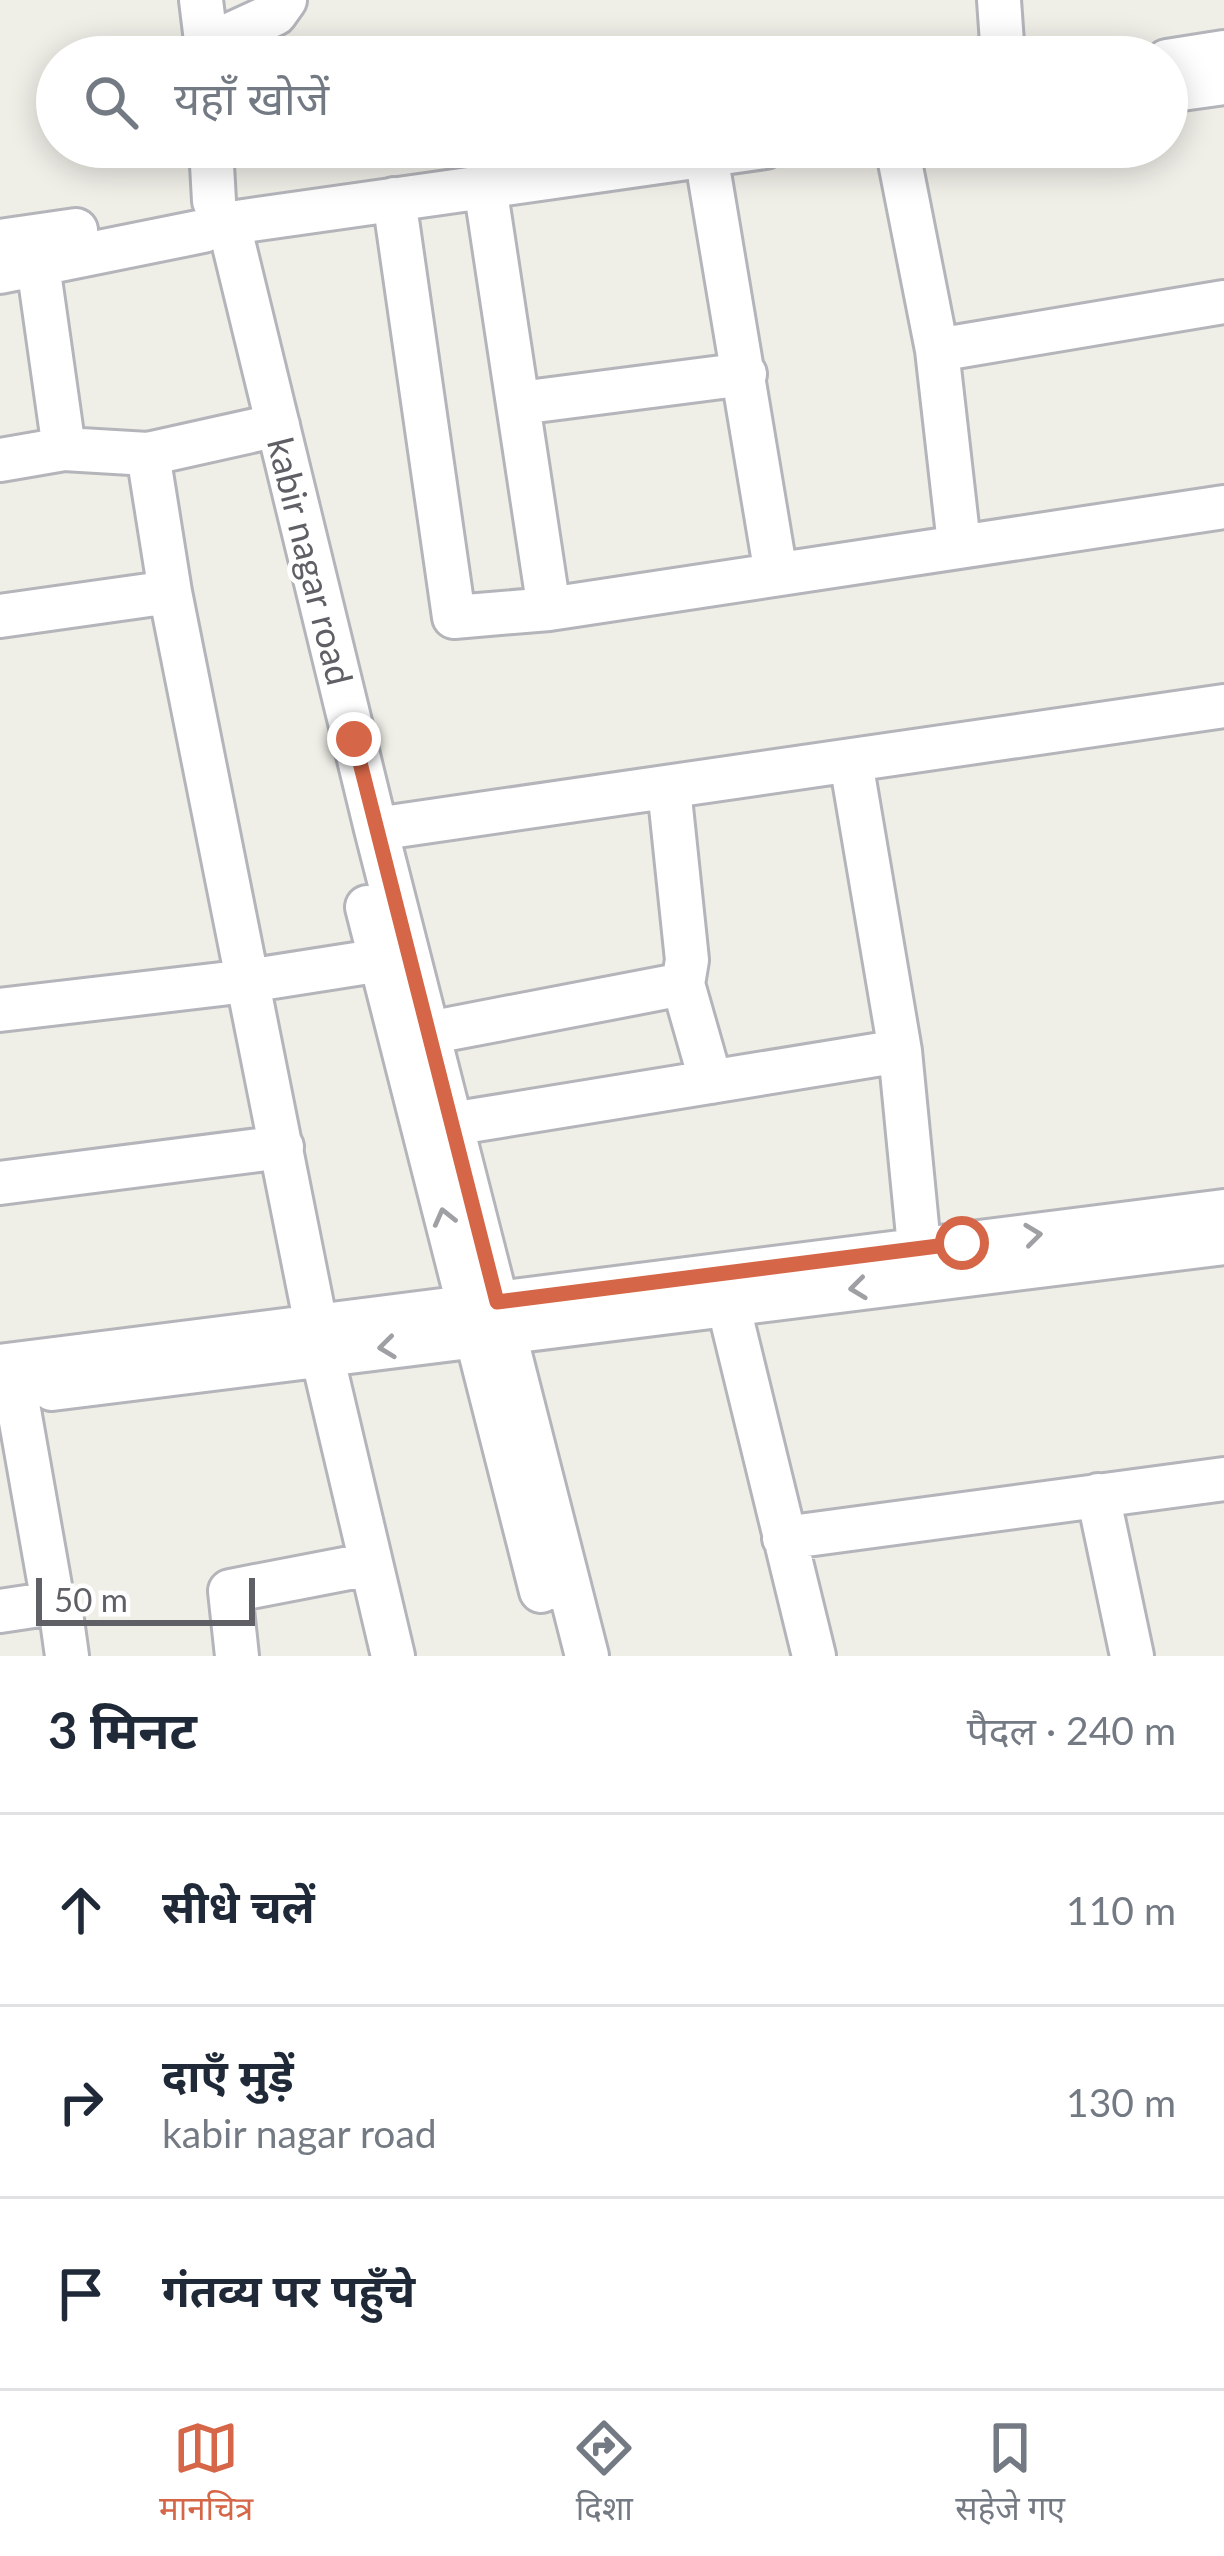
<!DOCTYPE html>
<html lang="hi">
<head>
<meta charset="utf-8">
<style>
	body { margin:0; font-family:Lato,"Noto Sans Devanagari",sans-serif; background:#f2f2f3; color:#1f2937 }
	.scale { position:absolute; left:36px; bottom:30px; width:219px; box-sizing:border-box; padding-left:12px; border:6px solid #5e6065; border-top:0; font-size:33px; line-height:42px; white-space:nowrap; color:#5e6065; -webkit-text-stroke:9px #fff; paint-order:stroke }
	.stop { position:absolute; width:36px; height:36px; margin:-27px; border:9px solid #d56647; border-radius:50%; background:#fff }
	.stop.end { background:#d56647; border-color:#fff; box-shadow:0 3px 12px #0008 }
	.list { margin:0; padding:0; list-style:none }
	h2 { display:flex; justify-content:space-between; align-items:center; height:156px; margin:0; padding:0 48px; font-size:51px }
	h2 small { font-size:39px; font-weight:400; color:#747a83 }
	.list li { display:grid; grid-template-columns:78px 1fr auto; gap:36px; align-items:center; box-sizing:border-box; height:192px; padding:0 48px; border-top:3px solid #e0e1e3 }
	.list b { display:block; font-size:45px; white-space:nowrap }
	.list p { margin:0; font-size:39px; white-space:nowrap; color:#747a83 }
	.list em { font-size:39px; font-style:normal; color:#747a83 }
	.icon { flex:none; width:66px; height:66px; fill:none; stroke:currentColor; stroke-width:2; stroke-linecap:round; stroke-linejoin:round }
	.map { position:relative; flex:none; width:1224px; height:1656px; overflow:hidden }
	.search { position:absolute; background:#fff; box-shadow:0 6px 30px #0003; left:36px; right:36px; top:36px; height:132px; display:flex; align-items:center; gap:30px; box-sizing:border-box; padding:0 42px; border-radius:66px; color:#747a83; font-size:45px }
	.sheet { height:732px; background:#fff }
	nav { display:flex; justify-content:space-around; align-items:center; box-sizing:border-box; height:168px; border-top:3px solid #e0e1e3; background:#fff; font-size:33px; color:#747a83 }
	nav a { display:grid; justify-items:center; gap:6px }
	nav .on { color:#d56647 }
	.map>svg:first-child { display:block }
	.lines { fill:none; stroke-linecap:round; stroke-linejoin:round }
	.minor-casing { stroke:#b4b5ba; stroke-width:48 }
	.minor { stroke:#fff; stroke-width:42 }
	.oneway { stroke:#9ea0a3 }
	.route { stroke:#d56647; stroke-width:15 }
	.labels { text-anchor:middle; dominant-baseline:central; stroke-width:10; stroke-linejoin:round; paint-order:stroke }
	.street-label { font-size:36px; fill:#5e6065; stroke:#fff }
</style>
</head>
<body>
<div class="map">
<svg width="1224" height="1656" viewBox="0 0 1224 1656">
	<rect width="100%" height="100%" fill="#efeee7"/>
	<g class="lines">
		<!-- minor casing -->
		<g class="minor-casing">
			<path id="minor" d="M201,0l7,57
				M999,0l4,57
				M207,45l68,-31 10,-14
				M1167,61l57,-9
				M1167,91l57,-8
				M211,147l3,54
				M897,147l40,203 22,194
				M706,155l70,419
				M485,186l64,423
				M394,199l60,418 95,-8 675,-102
				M237,222l528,-75
				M231,233l145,596 211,827
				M0,241l76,-11
				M38,265l26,184
				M0,272l203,-41
				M937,350l287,-48
				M520,403l225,-29
				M148,454l22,138 152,763 71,301
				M0,460l64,-11 84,5 130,-29
				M0,616l170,-24
				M851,762l49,289 22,226
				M669,788l18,172 -4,24 28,98
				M376,829l848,-123
				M367,907l174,684
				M0,1010l247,-29 160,-25
				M428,1033l255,-49
				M451,1124l449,-73
				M0,1183l282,-36
				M728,1304l86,352
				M0,1366l1224,-155
				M52,1389l1172,-146
				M16,1393l37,210 9,17 5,36
				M1098,1495l34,161
				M784,1538l440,-59
				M0,1611l53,-8
				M237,1656l-7,-65 140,-27"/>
		</g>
		<!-- minor -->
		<use href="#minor" class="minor"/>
	</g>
	<!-- one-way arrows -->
	<defs><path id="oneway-chevron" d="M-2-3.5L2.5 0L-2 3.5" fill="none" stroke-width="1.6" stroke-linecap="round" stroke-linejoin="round" transform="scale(3)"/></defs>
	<g class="oneway">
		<use href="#oneway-chevron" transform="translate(444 1217) rotate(-104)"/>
		<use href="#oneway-chevron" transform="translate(1033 1235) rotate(-7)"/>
		<use href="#oneway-chevron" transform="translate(858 1288) rotate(173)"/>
		<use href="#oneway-chevron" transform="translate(387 1347) rotate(173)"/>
	</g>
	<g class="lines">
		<!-- route -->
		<path class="route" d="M354,739l143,563 465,-59"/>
	</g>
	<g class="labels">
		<!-- street labels -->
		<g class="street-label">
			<text transform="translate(311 561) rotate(76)">kabir nagar road</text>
		</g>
	</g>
</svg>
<div class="scale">50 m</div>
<div class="stop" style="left:962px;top:1243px"></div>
<div class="stop end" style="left:354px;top:739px"></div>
<div class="search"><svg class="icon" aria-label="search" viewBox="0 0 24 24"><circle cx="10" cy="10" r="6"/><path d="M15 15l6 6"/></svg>यहाँ खोजें</div>
</div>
<section class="sheet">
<h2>3 मिनट<small>पैदल · 240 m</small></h2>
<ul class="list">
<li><svg class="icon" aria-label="ahead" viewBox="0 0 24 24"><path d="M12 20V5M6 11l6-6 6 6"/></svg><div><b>सीधे चलें</b></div><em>110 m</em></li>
<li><svg class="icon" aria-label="right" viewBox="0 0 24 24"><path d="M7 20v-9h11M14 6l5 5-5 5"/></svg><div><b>दाएँ मुड़ें</b><p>kabir nagar road</p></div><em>130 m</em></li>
<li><svg class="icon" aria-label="arrive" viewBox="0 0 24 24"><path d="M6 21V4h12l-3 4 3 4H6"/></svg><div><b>गंतव्य पर पहुँचे</b></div></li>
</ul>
</section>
<nav>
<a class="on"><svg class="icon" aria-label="map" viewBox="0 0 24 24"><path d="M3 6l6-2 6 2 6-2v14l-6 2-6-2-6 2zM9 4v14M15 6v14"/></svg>मानचित्र</a>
<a><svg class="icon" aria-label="directions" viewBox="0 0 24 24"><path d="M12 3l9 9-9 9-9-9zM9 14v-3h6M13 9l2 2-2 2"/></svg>दिशा</a>
<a><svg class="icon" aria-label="saved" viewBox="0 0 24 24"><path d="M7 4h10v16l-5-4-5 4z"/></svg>सहेजे गए</a>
</nav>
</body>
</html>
